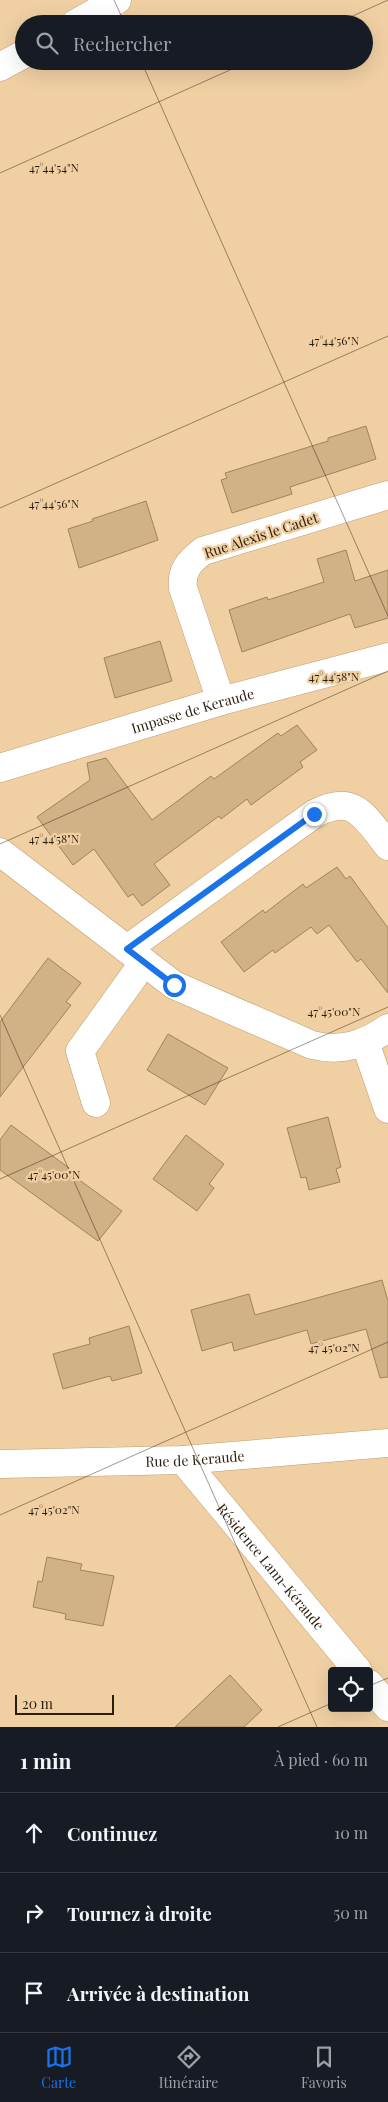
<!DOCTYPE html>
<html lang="fr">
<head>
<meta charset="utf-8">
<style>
	body { margin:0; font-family:"Playfair Display",serif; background:#20242c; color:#f1f3f6 }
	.controls { position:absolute; right:15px; bottom:15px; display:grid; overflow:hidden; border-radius:5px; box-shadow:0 5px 20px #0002 }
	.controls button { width:45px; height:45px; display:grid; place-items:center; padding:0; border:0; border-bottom:1px solid #363941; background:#171b24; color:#f1f3f6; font:25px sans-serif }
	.scale { position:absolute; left:15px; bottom:12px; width:99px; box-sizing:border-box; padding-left:5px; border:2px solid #291d0c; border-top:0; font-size:14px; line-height:18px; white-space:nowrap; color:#291d0c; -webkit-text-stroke:4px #f0cfa3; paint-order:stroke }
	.stop { position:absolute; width:15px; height:15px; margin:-11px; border:4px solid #1a73e8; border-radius:50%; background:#fff }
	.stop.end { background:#1a73e8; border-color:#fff; box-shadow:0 1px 5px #0008 }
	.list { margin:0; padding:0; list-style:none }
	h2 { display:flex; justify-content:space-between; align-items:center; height:65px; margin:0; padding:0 20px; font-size:21px }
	h2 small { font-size:16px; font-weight:400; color:#9ea1a6 }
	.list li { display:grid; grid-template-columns:32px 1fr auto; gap:15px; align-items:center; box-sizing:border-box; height:80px; padding:0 20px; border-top:1px solid #363941 }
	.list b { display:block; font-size:19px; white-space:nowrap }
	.list em { font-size:16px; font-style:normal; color:#9ea1a6 }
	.icon { flex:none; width:28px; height:28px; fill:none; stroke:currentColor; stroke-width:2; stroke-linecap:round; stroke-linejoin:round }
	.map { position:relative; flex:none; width:388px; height:1727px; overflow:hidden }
	.search { position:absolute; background:#171b24; box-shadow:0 5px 20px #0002; left:15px; right:15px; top:15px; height:55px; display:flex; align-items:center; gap:12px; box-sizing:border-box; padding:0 18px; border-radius:28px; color:#9ea1a6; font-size:19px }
	.sheet { height:305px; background:#171b24 }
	nav { display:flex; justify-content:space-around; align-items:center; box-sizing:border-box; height:70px; border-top:1px solid #363941; background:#171b24; font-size:14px; color:#9ea1a6 }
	nav a { display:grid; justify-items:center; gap:2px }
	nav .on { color:#1a73e8 }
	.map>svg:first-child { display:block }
	.building { fill:#d1b186; stroke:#a18359 }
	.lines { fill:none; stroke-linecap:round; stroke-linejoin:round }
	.minor-casing { stroke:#bd9e73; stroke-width:29 }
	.minor { stroke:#fff; stroke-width:28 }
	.route { stroke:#1a73e8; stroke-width:6 }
	.ticks { fill:none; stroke:#291d0c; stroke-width:1; stroke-opacity:0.45 }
	.labels { text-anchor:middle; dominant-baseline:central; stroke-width:4.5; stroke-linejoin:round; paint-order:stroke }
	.street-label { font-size:14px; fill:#291d0c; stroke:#f0cfa3 }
	.ticks-label { font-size:12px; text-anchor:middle; fill:#291d0c; stroke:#f0cfa3; stroke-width:4.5; stroke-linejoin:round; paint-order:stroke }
</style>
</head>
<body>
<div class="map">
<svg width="388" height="1727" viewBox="0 0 388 1727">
	<rect width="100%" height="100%" fill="#f0cfa3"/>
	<!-- building -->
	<path class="building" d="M366,426l10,33 -86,28 2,7 -60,19 -11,-33 6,-2 -2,-5 103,-32v-3z
		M146,501l12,39 -79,28 -11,-39 25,-8 -1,-2z
		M346,550l9,31 33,-11v48l-33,10 -5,-14 -108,38 -13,-42 38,-13 1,3 56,-18 -7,-23z
		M160,641l12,40 -57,17 -11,-40z
		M297,725l20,25 -17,12 3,5 -52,38 -4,-6 -26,20 -2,-3 -65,48 16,21 -28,21 -9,-12 -5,3 -34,-48 -21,16 -36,-48 53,-37 -3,-17 19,-5 46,62 59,-44 3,3 64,-46 3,3z
		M337,867l9,12 4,-3 38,52v65l-27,-34 -4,3 -28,-37 -12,9 -6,-7 -36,26 -2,-3 -29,22 -23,-30 42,-32 2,3 38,-29 3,4z
		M48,958l33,25 -15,19 5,3 -71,92v-75z
		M168,1034l60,34 -23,37 -58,-35z
		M328,1117l13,50 -5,2 4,13 -31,8 -3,-13 -5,1 -14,-50z
		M11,1125l58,43 -2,3 55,40 -24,30 -98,-71v-30z
		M186,1135l38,29 -15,20 5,4 -17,23 -44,-32z
		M382,1280l6,21v76l-8,1 -14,-49 -55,15 -4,-14 -73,21 -2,-9 -30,9 -11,-41 58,-16 6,21z
		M129,1326l13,47 -30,8 -2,-5 -47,13 -10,-35 37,-10 -1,-6z
		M47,1557l35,7 -2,6 34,6 -11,50 -38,-7 1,-5 -33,-7 5,-26 4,1z
		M230,1675l32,35 -18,17h-69z"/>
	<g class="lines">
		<!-- minor casing -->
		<g class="minor-casing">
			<g id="minor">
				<path d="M75,24l42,-24"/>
				<path d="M0,67l24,-13"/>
				<path d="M221,701l-38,-113c-2,-18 6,-26 20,-37l185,-56"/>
				<path id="s1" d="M0,768l221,-67 167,-44"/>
				<path d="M0,852l174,133 138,60c29,7 52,0 76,-17"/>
				<path d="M127,949l187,-135c40,-22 51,3 74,32"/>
				<path d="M365,1042l23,67"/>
				<path d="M96,1103l-16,-52 64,-89"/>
				<path id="s2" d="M183,1460l175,211"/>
				<path id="s3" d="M0,1464l183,-4 205,-17"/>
				<path d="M369,1684l19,23"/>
			</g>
		</g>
		<!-- minor -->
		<use href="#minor" class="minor"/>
	</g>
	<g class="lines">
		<!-- route -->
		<path class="route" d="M174,985l-47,-36 187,-135"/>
	</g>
	<!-- ticks -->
	<path class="ticks" d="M114,0l11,24M335,24l53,-24M141,61l247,555M0,173l250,-112M0,508l388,-172M0,844l388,-173M0,1015l317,712M0,1179l388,-172M0,1515l388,-173M369,1686l19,-8M278,1727l54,-24"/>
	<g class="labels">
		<!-- street labels -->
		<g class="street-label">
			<text transform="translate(261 535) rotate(-18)">Rue Alexis le Cadet</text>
			<text stroke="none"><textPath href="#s1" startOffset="201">Impasse de Keraude</textPath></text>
			<text stroke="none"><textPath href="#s3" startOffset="195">Rue de Keraude</textPath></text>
			<text stroke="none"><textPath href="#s2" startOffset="138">Résidence Lann-Kéraude</textPath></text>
		</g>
	</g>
	<g class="ticks-label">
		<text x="54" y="172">47°44'54"N</text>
		<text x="334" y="345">47°44'56"N</text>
		<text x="54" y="508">47°44'56"N</text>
		<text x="334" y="681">47°44'58"N</text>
		<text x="54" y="843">47°44'58"N</text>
		<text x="334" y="1016">47°45'00"N</text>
		<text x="54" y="1179">47°45'00"N</text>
		<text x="334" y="1352">47°45'02"N</text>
		<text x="54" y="1514">47°45'02"N</text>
	</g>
</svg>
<div class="controls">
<button><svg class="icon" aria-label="locate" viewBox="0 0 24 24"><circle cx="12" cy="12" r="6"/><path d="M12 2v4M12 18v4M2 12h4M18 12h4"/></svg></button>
</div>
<div class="scale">20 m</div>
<div class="stop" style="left:174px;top:985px"></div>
<div class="stop end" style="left:314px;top:814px"></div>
<div class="search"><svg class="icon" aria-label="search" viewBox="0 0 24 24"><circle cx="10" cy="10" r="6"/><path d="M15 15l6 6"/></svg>Rechercher</div>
</div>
<section class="sheet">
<h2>1 min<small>À pied · 60 m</small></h2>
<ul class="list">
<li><svg class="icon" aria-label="ahead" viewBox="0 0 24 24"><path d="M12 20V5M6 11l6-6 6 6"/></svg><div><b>Continuez</b></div><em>10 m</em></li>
<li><svg class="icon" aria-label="right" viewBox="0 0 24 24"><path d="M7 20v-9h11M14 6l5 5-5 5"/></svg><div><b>Tournez à droite</b></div><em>50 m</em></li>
<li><svg class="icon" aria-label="arrive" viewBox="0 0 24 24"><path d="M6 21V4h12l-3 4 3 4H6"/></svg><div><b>Arrivée à destination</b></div></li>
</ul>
</section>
<nav>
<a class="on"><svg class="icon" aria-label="map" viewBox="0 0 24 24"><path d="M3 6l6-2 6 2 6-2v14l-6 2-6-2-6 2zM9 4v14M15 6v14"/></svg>Carte</a>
<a><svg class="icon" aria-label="directions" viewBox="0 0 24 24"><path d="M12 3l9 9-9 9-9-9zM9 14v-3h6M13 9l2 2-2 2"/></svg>Itinéraire</a>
<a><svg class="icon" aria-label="saved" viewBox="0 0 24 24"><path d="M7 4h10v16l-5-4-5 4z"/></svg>Favoris</a>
</nav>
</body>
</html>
